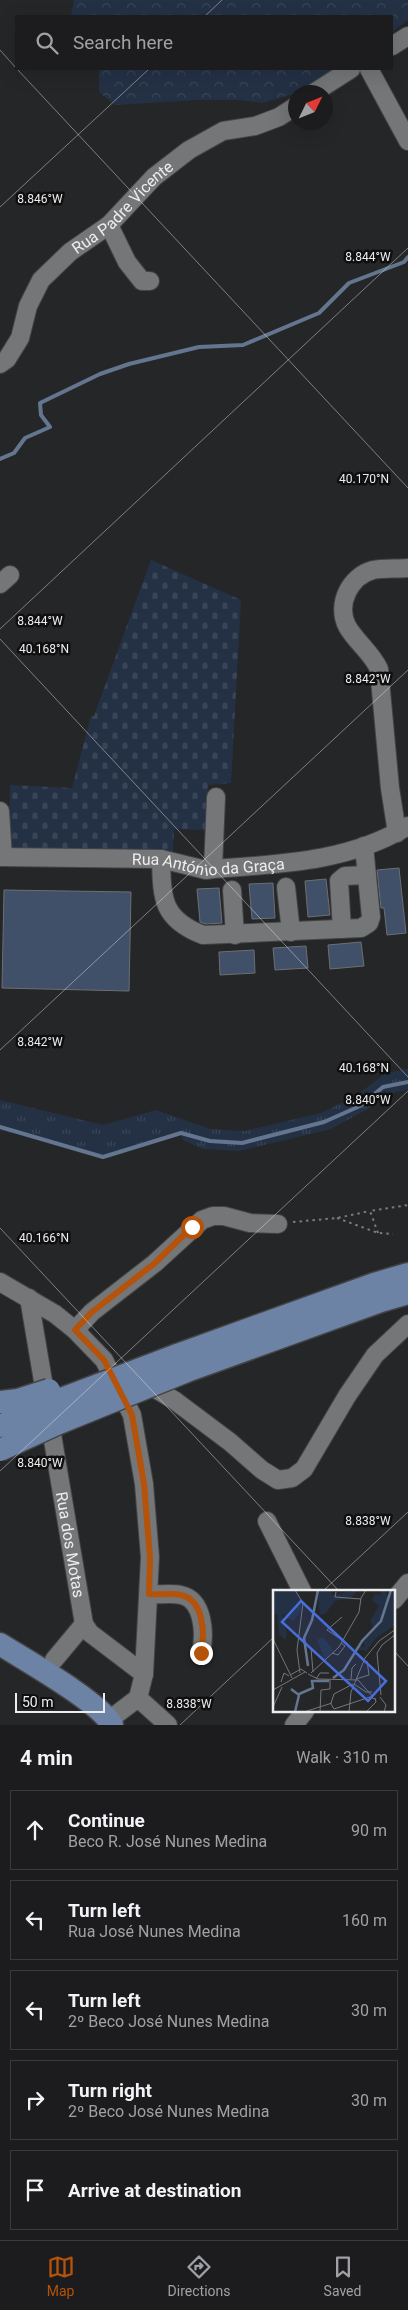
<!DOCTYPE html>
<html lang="en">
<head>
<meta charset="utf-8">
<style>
	body { margin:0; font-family:Roboto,sans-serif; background:#29292b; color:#f1f3f6 }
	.compass { position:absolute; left:288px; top:85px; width:45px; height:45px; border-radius:50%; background:#1c1c1e; box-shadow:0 5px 20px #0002; rotate:47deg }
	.scale { position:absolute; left:15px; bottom:12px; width:90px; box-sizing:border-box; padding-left:5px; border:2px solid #ededef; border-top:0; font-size:14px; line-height:18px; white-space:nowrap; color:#ededef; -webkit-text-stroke:4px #0f0f10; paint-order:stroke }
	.stop { position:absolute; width:15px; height:15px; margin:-11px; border:4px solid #b45309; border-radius:50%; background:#fff }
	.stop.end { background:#b45309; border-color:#fff; box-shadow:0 1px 5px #0008 }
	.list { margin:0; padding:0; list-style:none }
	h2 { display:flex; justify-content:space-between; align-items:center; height:65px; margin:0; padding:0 20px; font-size:21px }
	h2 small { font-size:16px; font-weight:400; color:#a0a1a4 }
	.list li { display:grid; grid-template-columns:32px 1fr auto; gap:15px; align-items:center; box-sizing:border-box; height:80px; margin:0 10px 10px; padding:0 10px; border:1px solid #3a3a3c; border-radius:0px }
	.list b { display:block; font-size:19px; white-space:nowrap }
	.list p { margin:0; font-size:16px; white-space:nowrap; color:#a0a1a4 }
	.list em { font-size:16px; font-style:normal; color:#a0a1a4 }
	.icon { flex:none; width:28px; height:28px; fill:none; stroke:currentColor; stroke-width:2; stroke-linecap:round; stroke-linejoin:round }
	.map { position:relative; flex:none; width:408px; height:1725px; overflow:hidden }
	.search { position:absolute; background:#1c1c1e; box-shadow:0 5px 20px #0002; left:15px; right:15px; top:15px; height:55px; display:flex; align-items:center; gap:12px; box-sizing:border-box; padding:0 18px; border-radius:0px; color:#a0a1a4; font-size:19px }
	.sheet { height:515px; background:#1c1c1e }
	nav { display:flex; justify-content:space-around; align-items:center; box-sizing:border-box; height:70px; border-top:1px solid #3a3a3c; background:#1c1c1e; font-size:14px; color:#a0a1a4 }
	nav a { display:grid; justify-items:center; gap:2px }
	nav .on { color:#b45309 }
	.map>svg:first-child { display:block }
	.grass { fill:url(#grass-tufts) }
	.forest { fill:url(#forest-crowns) }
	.cemetery { fill:url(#cemetery-stones) }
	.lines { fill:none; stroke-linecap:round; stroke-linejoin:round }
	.stream { stroke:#64758f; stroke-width:4 }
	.building { fill:#405068; stroke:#6d6f71 }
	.minor-casing { stroke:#444446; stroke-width:20 }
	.major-casing { stroke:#444446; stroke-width:25 }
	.path { stroke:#7b7b7d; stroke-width:2; stroke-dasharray:2.5 4; stroke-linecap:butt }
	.minor { stroke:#747678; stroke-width:18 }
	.major { stroke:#6c83a6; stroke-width:22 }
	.major-bridge-casing { stroke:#444446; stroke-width:25; stroke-linecap:butt }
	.major-bridge { stroke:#6c83a6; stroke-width:22 }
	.route { stroke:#b45309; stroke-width:6 }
	.ticks { fill:none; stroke:#ededef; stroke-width:1; stroke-opacity:0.45 }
	.labels { text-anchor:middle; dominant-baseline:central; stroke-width:5; stroke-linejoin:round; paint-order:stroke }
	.street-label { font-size:16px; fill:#ededef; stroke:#0f0f10 }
	.inset-river { fill:none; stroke:#64758f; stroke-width:2.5 }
	.inset-road { fill:none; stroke:#757678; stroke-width:1 }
	.view { fill:#476edd; fill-opacity:0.15; stroke:#476edd; stroke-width:2.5 }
	.inset-edge { fill:none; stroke:#ededef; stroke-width:2.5 }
	.ticks-label { font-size:12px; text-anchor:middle; fill:#ededef; stroke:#0f0f10; stroke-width:5; stroke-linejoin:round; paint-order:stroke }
</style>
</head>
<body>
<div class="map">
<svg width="408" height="1725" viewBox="0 0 408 1725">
	<defs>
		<pattern id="grass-tufts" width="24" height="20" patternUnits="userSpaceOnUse" patternTransform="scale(1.25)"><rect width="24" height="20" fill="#243145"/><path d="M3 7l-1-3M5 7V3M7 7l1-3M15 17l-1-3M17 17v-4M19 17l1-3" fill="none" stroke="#394557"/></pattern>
		<pattern id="forest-crowns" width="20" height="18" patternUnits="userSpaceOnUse" patternTransform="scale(1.25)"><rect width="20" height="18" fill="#243145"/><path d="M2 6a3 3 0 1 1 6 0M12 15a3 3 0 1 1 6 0" fill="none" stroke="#394557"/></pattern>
		<pattern id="cemetery-stones" width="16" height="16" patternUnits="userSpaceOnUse" patternTransform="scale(1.25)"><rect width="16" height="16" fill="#243145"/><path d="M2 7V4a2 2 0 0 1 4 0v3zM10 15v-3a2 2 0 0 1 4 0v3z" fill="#394557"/></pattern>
	</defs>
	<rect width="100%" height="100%" fill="#252628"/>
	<!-- grass -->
	<path class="grass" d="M408,1069v21l-23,4 -19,16 -35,19 -92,22 -36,-2 -20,-9 -2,-7 -78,24 -103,-27v-30l103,25 53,-15 54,19 35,2 76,-18 36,-18 29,-22z"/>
	<!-- forest -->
	<path class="forest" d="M74,0h334v20l-16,12v-16h-321z
		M99,69h240l-34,22 -43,12 -21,-3h-43l-83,5 -16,-13z"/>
	<!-- cemetery -->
	<path class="cemetery" d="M151,560l90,40 -10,183 -23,2 1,45 -35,-1 -1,23 -164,-4 1,-63 62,3 19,-72h3z"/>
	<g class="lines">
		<!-- stream -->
		<path class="stream" d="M0,459l14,-6 11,-15 25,-11 -9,-12 -1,-12 60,-29 29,-10 70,-17 44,-2 76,-32 30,-30 55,-21 4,-5
			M0,1127l103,30 78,-24 29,8 32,2 82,-21 36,-16 23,-19 25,-5"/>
	</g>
	<!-- building -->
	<path class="building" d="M399,868l7,65 -19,2 -3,-27h-3l-4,-38z
		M326,879l4,36 -22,2 -3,-36z
		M273,883l2,35 -23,1 -3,-35z
		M219,888l3,35 -17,1 -5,-2 -3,-33z
		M4,890l127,2 -2,99 -127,-3z
		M361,942l3,24 -34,3 -2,-24z
		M306,946l2,22 -33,2 -2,-22z
		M254,950l1,23 -35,2 -1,-23z"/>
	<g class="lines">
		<!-- minor casing -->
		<g class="minor-casing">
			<g id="minor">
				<path d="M392,46l16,-10"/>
				<path d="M369,69l39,72"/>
				<path d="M315,92l36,-23"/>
				<path d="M109,225l18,37 15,19h8"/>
				<path id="s1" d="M0,364l7,-5 13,-21 8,-32 13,-26 29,-28 39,-27 45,-48 35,-27 34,-19 32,-5 24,-9 17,-11"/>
				<path d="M0,584l10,-9"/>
				<path d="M0,811l3,46"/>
				<path d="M397,833l-7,-45 -11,-119c-8,-17 -23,-27 -32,-43 -11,-22 3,-50 26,-56 11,-2 24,-1 35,-2"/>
				<path id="s2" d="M0,857l161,2 45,11 7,-1c67,-5 136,-7 195,-43"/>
				<path d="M161,859c1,40 1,60 42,76l158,-7 8,-5 2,-6 -7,-71"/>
				<path d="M213,869l3,-72"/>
				<path d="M286,887l5,45"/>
				<path d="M232,890l3,45"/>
				<path d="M342,929l-3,-48 6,-5 22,-1"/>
				<path d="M0,1282l55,32 20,16 29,30 28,55 12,69 6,73 -6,117 -6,24 -29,22"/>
				<path id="s3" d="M29,1298l55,326 6,9 54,41"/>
				<path d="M75,1330l17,-18 63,-49 47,-43 11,-4h11l26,7 28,1"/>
				<path d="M142,1381l32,19 56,42 32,28 16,10 14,-2 12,-9 43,-73 28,-41 33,-31"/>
				<path d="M267,1521l35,70"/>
				<path d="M149,1594c10,1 22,-1 32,1 23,5 24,39 20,58"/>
				<path d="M394,1600l14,-17"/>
				<path d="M54,1660l30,-36"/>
				<path d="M138,1698l30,27"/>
				<path d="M294,1725l11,-14"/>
			</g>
		</g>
		<!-- major casing -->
		<g class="major-casing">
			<path id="major" d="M177,1355l197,-71 34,-10
				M187,1371l194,-70 27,-8
				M0,1644c25,16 100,58 112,81"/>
		</g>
		<!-- path -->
		<path class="path" d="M337,1218l41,15 15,1
			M293,1222l44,-4 33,-7
			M378,1233l-8,-22 38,-6"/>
		<!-- minor -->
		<use href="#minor" class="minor"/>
		<!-- major -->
		<use href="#major" class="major"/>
		<!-- major-bridge casing -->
		<g class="major-bridge-casing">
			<path id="major-bridge" d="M0,1402l18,-2 31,-10
				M0,1426l56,-25 121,-46
				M0,1450l59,-27 128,-52"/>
		</g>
		<!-- major-bridge -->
		<use href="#major-bridge" class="major-bridge"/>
	</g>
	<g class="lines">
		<!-- route -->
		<path class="route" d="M192,1227l-37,36 -63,49 -17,18 29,30 28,55 12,69 6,74 -1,36c10,1 22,-1 32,1 23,5 24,39 20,58"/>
	</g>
	<!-- ticks -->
	<path class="ticks" d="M205,16l17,-16M0,50l16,18M17,69l391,419M0,207l149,-138M0,629l408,-381M0,639l408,438M0,1050l408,-380M0,1228l339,363M0,1471l408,-380M323,1591l85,-79M394,1651l14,15M180,1725l94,-88"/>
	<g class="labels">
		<!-- street labels -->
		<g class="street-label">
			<text stroke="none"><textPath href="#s1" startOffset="205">Rua Padre Vicente</textPath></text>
			<text stroke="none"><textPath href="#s2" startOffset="209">Rua António da Graça</textPath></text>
			<text stroke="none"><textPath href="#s3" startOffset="250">Rua dos Motas</textPath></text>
		</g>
	</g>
	<!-- overview -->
	<g transform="translate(273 1590)">
		<rect width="122" height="122" fill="#252628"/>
		<path d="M0,0h22l6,10v11l-8,10 -11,-7 5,20 -2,6 -6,-6 -2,-20h-4zM44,0h12l4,5 25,-5 -7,8 -16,3 -10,13 -5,1zM108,0h5l1,7 8,-7v35l-18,12 -11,14 -9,-2 4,-6 -1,3 5,1 -3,-7 11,-13 -3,-6 9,-15 -7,-6 3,-6 6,1z" fill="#243145"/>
		<path d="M50,47l10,13 -8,10 -8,-20z" fill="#243145"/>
		<path class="inset-river" d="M35,76l-4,-28 8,-18 6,-30M60,88l11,-8 18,-29 19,-20 10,-31M18,99l8,6 -4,17M26,104l14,-6 -1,-7h17"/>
		<path class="inset-road" d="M22,0l8,13 -6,47 3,23M63,2l-1,5 26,2M0,49l19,39M69,50l-15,-10 15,-13M38,58l2,24M59,63l6,2 7,-9 -4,-3M38,83l28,-26 20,-35 2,-14 5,-8M35,84l10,5 40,1 14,16M17,85l11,-6 6,4M43,89l4,-6h9M78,89l1,-11 4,-4M83,89l13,-4 -2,-14M8,92l3,-9 5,3M81,94l12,8h6M0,100l32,-18M108,105l-4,-42 5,-8 14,-11M107,107l6,8 -2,7M58,113l3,-9 19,-10M58,114l3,5 36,-12 5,2M0,117l9,-20M31,122l28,-9M47,122l1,-22 9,-1v-9M76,122l2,-20 14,-34 14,-17 17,-12M93,122l10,-10 -1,-4"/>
		<path class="view" d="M28,11l85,80 -18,20 -86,-79z"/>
		<rect width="122" height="122" class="inset-edge"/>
	</g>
	<g class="ticks-label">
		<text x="40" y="203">8.846°W</text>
		<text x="368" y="261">8.844°W</text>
		<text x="364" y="483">40.170°N</text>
		<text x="40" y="625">8.844°W</text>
		<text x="44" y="653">40.168°N</text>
		<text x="368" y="683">8.842°W</text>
		<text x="40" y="1046">8.842°W</text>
		<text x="364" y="1072">40.168°N</text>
		<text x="368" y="1104">8.840°W</text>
		<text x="44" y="1242">40.166°N</text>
		<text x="40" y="1467">8.840°W</text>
		<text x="368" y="1525">8.838°W</text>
		<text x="189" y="1708">8.838°W</text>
	</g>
</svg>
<svg class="compass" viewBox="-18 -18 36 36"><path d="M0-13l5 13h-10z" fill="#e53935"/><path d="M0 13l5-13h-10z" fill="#a0a1a4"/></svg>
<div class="scale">50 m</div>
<div class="stop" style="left:192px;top:1227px"></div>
<div class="stop end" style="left:201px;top:1653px"></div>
<div class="search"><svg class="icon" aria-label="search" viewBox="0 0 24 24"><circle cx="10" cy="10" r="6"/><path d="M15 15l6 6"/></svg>Search here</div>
</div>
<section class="sheet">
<h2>4 min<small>Walk · 310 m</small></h2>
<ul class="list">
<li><svg class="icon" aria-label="ahead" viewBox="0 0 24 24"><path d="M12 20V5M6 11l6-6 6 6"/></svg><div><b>Continue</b><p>Beco R. José Nunes Medina</p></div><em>90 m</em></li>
<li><svg class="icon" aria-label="left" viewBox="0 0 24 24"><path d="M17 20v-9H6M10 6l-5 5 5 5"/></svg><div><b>Turn left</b><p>Rua José Nunes Medina</p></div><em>160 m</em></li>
<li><svg class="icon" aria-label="left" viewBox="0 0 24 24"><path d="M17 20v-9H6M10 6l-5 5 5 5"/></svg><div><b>Turn left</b><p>2º Beco José Nunes Medina</p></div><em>30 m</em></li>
<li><svg class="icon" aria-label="right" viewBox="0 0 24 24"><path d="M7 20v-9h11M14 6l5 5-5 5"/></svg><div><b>Turn right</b><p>2º Beco José Nunes Medina</p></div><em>30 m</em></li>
<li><svg class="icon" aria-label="arrive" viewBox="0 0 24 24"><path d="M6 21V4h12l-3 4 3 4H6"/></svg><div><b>Arrive at destination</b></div></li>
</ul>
</section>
<nav>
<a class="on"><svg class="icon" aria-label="map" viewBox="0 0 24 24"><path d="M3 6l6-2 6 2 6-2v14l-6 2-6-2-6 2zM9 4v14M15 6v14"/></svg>Map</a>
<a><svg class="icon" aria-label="directions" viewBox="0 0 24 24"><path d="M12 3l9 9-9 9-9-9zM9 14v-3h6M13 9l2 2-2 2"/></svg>Directions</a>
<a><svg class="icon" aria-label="saved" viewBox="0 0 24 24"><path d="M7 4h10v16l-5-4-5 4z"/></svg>Saved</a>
</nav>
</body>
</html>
